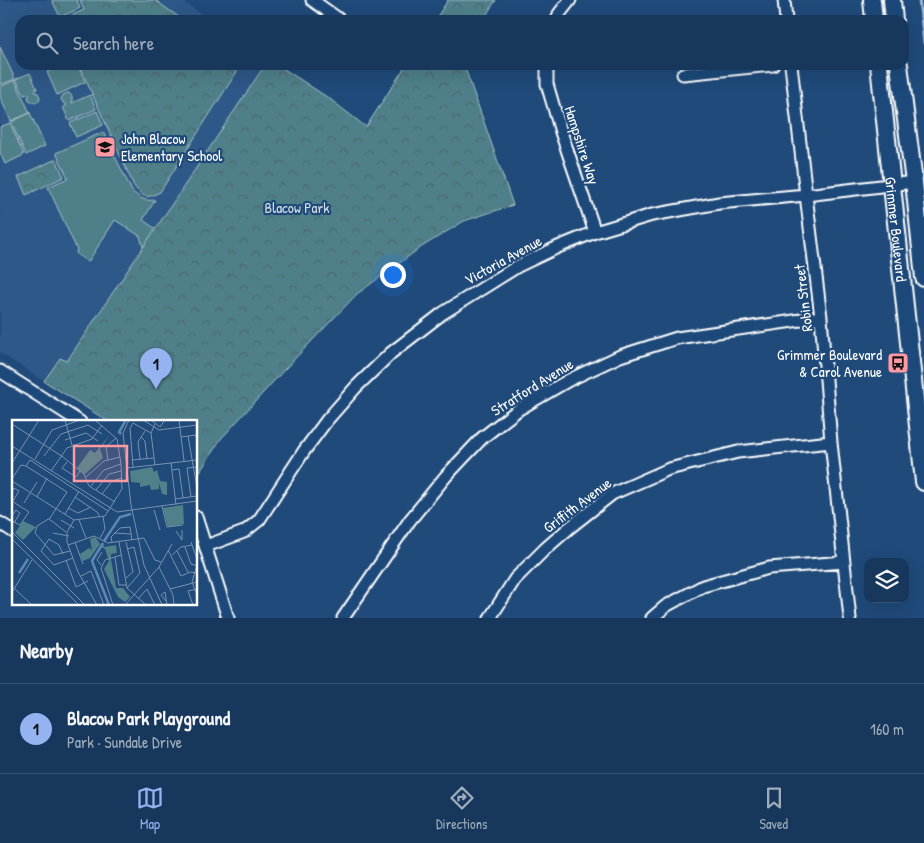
<!DOCTYPE html>
<html lang="en">
<head>
<meta charset="utf-8">
<style>
	body { margin:0; font-family:"Patrick Hand",sans-serif; background:#244365; color:#f1f3f6 }
	.controls { position:absolute; right:15px; bottom:15px; display:grid; overflow:hidden; border-radius:10px; box-shadow:0 5px 20px #0002 }
	.controls button { width:45px; height:45px; display:grid; place-items:center; padding:0; border:0; border-bottom:1px solid #365272; background:#17385c; color:#f1f3f6; font:25px sans-serif }
	.you { position:absolute; left:392px; top:274px; width:18px; height:18px; margin:-12px; border:4px solid #fff; border-radius:50%; background:#1a73e8; box-shadow:0 0 0 8px #1a73e833 }
	.badge { display:grid; place-items:center; width:32px; height:32px; border-radius:50%; background:#95b2f1; color:#111; font-size:16px; font-weight:700 }
	.pin { position:absolute; translate:-50% -41px; filter:drop-shadow(0 1px 2px #0008) }
	.pin::after { content:''; position:absolute; top:26px; width:18px; height:15px; background:inherit; clip-path:polygon(0 0,100% 0,50% 100%) }
	.list { margin:0; padding:0; list-style:none }
	h2 { display:flex; justify-content:space-between; align-items:center; height:65px; margin:0; padding:0 20px; font-size:21px }
	h2 small { font-size:16px; font-weight:400; color:#9eacbb }
	.list li { display:grid; grid-template-columns:32px 1fr auto; gap:15px; align-items:center; box-sizing:border-box; height:90px; padding:0 20px; border-top:1px solid #365272 }
	.list b { display:block; font-size:19px; white-space:nowrap }
	.list p { margin:0; font-size:16px; white-space:nowrap; color:#9eacbb }
	.list em { font-size:16px; font-style:normal; color:#9eacbb }
	.icon { flex:none; width:28px; height:28px; fill:none; stroke:currentColor; stroke-width:2; stroke-linecap:round; stroke-linejoin:round }
	.map { position:relative; flex:none; width:924px; height:618px; overflow:hidden }
	.search { position:absolute; background:#17385c; box-shadow:0 5px 20px #0002; left:15px; right:15px; top:15px; height:55px; display:flex; align-items:center; gap:12px; box-sizing:border-box; padding:0 18px; border-radius:15px; color:#9eacbb; font-size:19px }
	.sheet { height:155px; background:#17385c }
	nav { display:flex; justify-content:space-around; align-items:center; box-sizing:border-box; height:70px; border-top:1px solid #365272; background:#17385c; font-size:14px; color:#9eacbb }
	nav a { display:grid; justify-items:center; gap:2px }
	nav .on { color:#95b2f1 }
	.map>svg:first-child { display:block }
	.built { fill:#2e5888 }
	.grass { fill:#50808a; stroke:#a8c0c4 }
	.forest { fill:url(#forest-crowns); stroke:#a8c0c4 }
	.lines { fill:none; stroke-linecap:round; stroke-linejoin:round }
	.stream { stroke:#9eb8d0; stroke-width:3 }
	.minor-casing { stroke:#fff; stroke-width:15 }
	.secondary-casing { stroke:#fff; stroke-width:20 }
	.minor { stroke:#1f4a7a; stroke-width:11 }
	.secondary { stroke:#1f4a7a; stroke-width:16 }
	.labels { text-anchor:middle; dominant-baseline:central; stroke-width:4.5; stroke-linejoin:round; paint-order:stroke }
	.poi-label { font-size:15px; fill:#fff; stroke:#1f4a7a; text-anchor:start }
	.street-label { font-size:15px; fill:#fff; stroke:#1f4a7a }
	.park-label { font-size:15px; fill:#d3dfe2; stroke:#1f4a7a }
	.inset-river { fill:none; stroke:#5e88b1; stroke-width:2.5 }
	.inset-road { fill:none; stroke:#7992af; stroke-width:1 }
	.view { fill:#ff9aa2; fill-opacity:0.15; stroke:#ff9aa2; stroke-width:2.5 }
	.inset-edge { fill:none; stroke:#fff; stroke-width:2.5 }
</style>
</head>
<body>
<div class="map">
<svg width="924" height="618" viewBox="0 0 924 618">
	<defs>
		<pattern id="forest-crowns" width="20" height="18" patternUnits="userSpaceOnUse" patternTransform="scale(1.25)"><rect width="20" height="18" fill="#50808a"/><path d="M2 6a3 3 0 1 1 6 0M12 15a3 3 0 1 1 6 0" fill="none" stroke="#4e666b"/></pattern>
	</defs>
	<rect width="100%" height="100%" fill="#1f4a7a"/>
	<filter id="ink" filterUnits="userSpaceOnUse"><feTurbulence type="fractalNoise" baseFrequency=".02" numOctaves="2"/><feDisplacementMap in="SourceGraphic" scale="10" xChannelSelector="R" yChannelSelector="G"/><feConvolveMatrix kernelMatrix="1 2 1 2 8 2 1 2 1" color-interpolation-filters="sRGB"/></filter>
	<g filter="url(#ink)">
		<!-- built -->
		<path class="built" d="M0,0h181l30,20h-191v45h245l-198,296 -8,-3 -15,23 -44,-28z"/>
		<!-- grass -->
		<path class="grass" d="M0,47l15,32 -15,6z
			M63,65h15l7,17 -28,13 -10,-23z
			M30,73l7,16 -3,2 4,2 2,4 -1,4 -4,2 -6,-3 -1,-3 2,-4 -6,2 -8,-16z
			M15,80l15,33 -19,8 -11,-24v-10z
			M67,93h2l3,3v7l18,-8 6,14 -27,12 -6,-14 4,-2 -4,-2 -2,-4 2,-4z
			M97,111l6,14 -27,12 -6,-14z
			M30,113l15,33 -19,9 -15,-33z
			M10,123l14,32 -19,9 -5,-11v-26z
			M103,132l29,59c8,8 13,10 23,9l-12,20 13,9 -13,18 -3,-11 -25,-16 -27,42 -12,-8 1,-4 -29,-63 20,-9 -12,-25z"/>
		<!-- forest -->
		<path class="forest" d="M52,0h25l3,8 -20,9z
			M80,0h75l28,20h-122l23,-10z
			M448,0h48l-13,20h-48z
			M79,65h159v5l-78,122c-13,7 -17,6 -26,-6z
			M265,65h13l52,34 36,28 40,-62h58l49,140 -49,16 -44,27 -63,46 -73,76 -64,70 -24,38v-56h-87l-65,-41 16,-23 7,3z
			M56,159l8,18 -38,18 -8,-18z"/>
		<g class="lines">
			<!-- stream -->
			<path class="stream" d="M919,0l5,43"/>
			<!-- minor casing -->
			<g class="minor-casing">
				<path id="minor" d="M312,0l28,20
					M784,0l2,20
					M557,20l2,-6 11,-14
					M547,65v19l14,48 34,100
					M791,65l15,130 15,122 10,125 19,176
					M683,74l90,-9
					M0,371l80,51
					M196,517l32,101
					M0,523l14,9
					M206,546l38,-14 15,-12 45,-69 23,-31 29,-33 35,-34 52,-40 75,-47 40,-19 37,-15 57,-17 67,-12 87,-8 108,-13
					M343,618l67,-98 36,-44 36,-38 37,-29 50,-29 51,-24 57,-18 144,-21
					M490,618l25,-39 30,-30 24,-21 43,-34 57,-25 69,-17 93,-10
					M652,618l14,-12 37,-20 66,-18 75,-6"/>
			</g>
			<!-- secondary casing -->
			<g class="secondary-casing">
				<g id="secondary">
					<path d="M872,0l2,20"/>
					<path d="M892,0l2,20"/>
					<path id="s1" d="M879,65l45,417"/>
					<path d="M899,65l15,117 10,96"/>
				</g>
			</g>
			<!-- minor -->
			<use href="#minor" class="minor"/>
			<!-- secondary -->
			<use href="#secondary" class="secondary"/>
		</g>
	</g>
	<!-- icons -->
	<defs>
		<g id="school-square" transform="scale(1.125)"><rect x="-9" y="-9" width="18" height="18" rx="4" fill="#ff9aa2" stroke="#1f4a7a"/><path d="M0-5L7-2L0 1L-7-2ZM-4 1L0 2.5L4 1V4Q0 6-4 4Z" fill="#111"/></g>
		<g id="bus-square" transform="scale(1.125)"><rect x="-9" y="-9" width="18" height="18" rx="4" fill="#ff9aa2" stroke="#1f4a7a"/><path d="M-5-6H5V4H4V6H2V4H-2V6H-4V4H-5ZM-3.5-4V0h7V-4ZM-3.5 1.2v1.5H-2V1.2ZM2 1.2v1.5H3.5V1.2Z" fill="#111"/></g>
	</defs>
	<g fill-rule="evenodd">
		<use href="#school-square" x="105" y="147"/>
		<use href="#bus-square" x="898" y="363"/>
	</g>
	<g class="labels">
		<!-- poi labels -->
		<g class="poi-label">
			<text x="121" y="138">John Blacow<tspan x="121" dy="17">Elementary School</tspan></text>
			<text x="882" y="354" text-anchor="end">Grimmer Boulevard<tspan x="882" dy="17">&amp; Carol Avenue</tspan></text>
		</g>
		<!-- street labels -->
		<g class="street-label">
			<text transform="translate(582 145) rotate(72)">Hampshire Way</text>
			<text stroke="none"><textPath href="#s1" startOffset="165">Grimmer Boulevard</textPath></text>
			<text transform="translate(503 260) rotate(-29)">Victoria Avenue</text>
			<text transform="translate(803 298) rotate(-97)">Robin Street</text>
			<text transform="translate(532 387) rotate(-32)">Stratford Avenue</text>
			<text transform="translate(577 505) rotate(-37)">Griffith Avenue</text>
		</g>
		<!-- park labels -->
		<g class="park-label">
			<text x="297" y="207">Blacow Park</text>
		</g>
	</g>
	<!-- overview -->
	<g transform="translate(12 420)">
		<rect width="185" height="185" fill="#1f4a7a"/>
		<path d="M140,47l2,5 3,-2 3,11 7,1v13l-5,-1 -3,-11v6l-8,1 -1,-5 -10,2v-4l-9,-1 -1,-11zM83,117l5,7 -10,14 -7,3 -3,-7 9,-6 3,2 -2,-11z" fill="#50808a"/>
		<path d="M99,13l-11,16 3,9 -18,16 -8,-6 13,-18 5,3zM171,85l1,19 -16,3 -5,-19zM11,101l13,6 -13,13 -8,-7zM91,123l1,4 12,-2 1,8 -6,1v5l5,29h7l7,9 -5,5 -7,-5 -14,-28 5,-8 -4,-12 -4,-2z" fill="#50808a"/>
		<path class="inset-river" d="M109,14l-2,-2 7,-12M92,121l16,-24 11,-3M91,123l-11,18 17,44M7,153l9,-14"/>
		<path class="inset-road" d="M53,0l7,25M117,0l-6,13 8,72 13,60 18,40M131,0l16,10 38,-5M139,0l9,7 5,-7M167,0l5,41M0,4l51,33 21,17 5,12 26,16M143,4l-4,9 4,32M176,16l9,52M129,17l4,4 2,18M169,17l15,-2 1,7M53,20l21,-7 12,8M0,26l105,66 80,-11M32,36l17,-22 27,-9 14,9M23,39l17,-29 28,-10M128,39l-2,-17 7,-11M96,40l-2,-13 10,-9M120,40l22,-2M55,42l-5,6 14,9 4,-6M0,43l27,-43M159,43l5,42M14,46l41,26 -17,26 -13,8 -2,7 19,22 16,-4M14,46l4,-6 78,51M121,47l-3,-39 3,-5 18,10M115,48l70,-8M160,50l7,-1 4,29M39,51l16,-23 25,-9 10,-14M74,57l18,-16 16,-4M0,59l9,-14 5,1M0,61l62,39 31,-4 17,-27 -1,-25 -4,-25 -22,-19M79,66l13,-16 17,-6M84,70l13,-16 12,-3M0,72l2,-4 5,3 -6,10M90,74l10,-13 10,-3M25,77l10,-19M63,77l22,15 3,5M179,77l-4,-29 10,-1M163,79l22,-3M0,81l17,11 -9,13 -8,-4M12,83l13,-21M150,86l5,21 16,-2M56,88l10,5 13,-6M142,90l6,20M53,94l14,-23M0,96l4,-6 4,3 -6,10M37,99l17,13M49,100l13,8M62,100l-7,12v10l11,30 19,33M67,100l7,18M164,111l6,9v-10M0,112l73,73M41,113l16,3M102,113l17,1M88,118l5,-9 -2,-13M0,119l67,66M63,122l8,22M100,122l-1,-5 9,-9 10,-1 2,13M107,122l8,46 19,17M179,122l6,17M56,125l26,-9 14,7 36,-5 11,22 6,2M173,127l6,17 6,2M115,129l7,-2 6,26 -13,15M156,130l13,26 9,-4 7,1M165,131l11,21M51,134l-4,-9 -10,-6 -8,12 13,14 19,-7M160,135l9,-8 11,-2M103,137l4,28h7M54,140l10,27 12,-6M89,145l-4,-5 5,-8M185,145l-5,17 5,13M147,147l14,28 1,10M69,156l10,-5 13,34M114,158l7,-6 -7,-30M2,168l18,17M158,169l27,-7M0,172l20,-32M126,179l9,-10 8,16M154,181l-5,-6 4,-3 2,13M101,185l-12,-37 4,-8 16,-5M113,185l34,-38 13,-23M181,185l-5,-14 9,-2"/>
		<path class="view" d="M62,26h53v35h-53z"/>
		<rect width="185" height="185" class="inset-edge"/>
	</g>
</svg>
<div class="controls">
<button><svg class="icon" aria-label="layers" viewBox="0 0 24 24"><path d="M12 4l9 5-9 5-9-5zM3 14l9 5 9-5"/></svg></button>
</div>
<div class="you"></div>
<div class="pin badge" style="left:156px;top:389px">1</div>
<div class="search"><svg class="icon" aria-label="search" viewBox="0 0 24 24"><circle cx="10" cy="10" r="6"/><path d="M15 15l6 6"/></svg>Search here</div>
</div>
<section class="sheet">
<h2>Nearby<small></small></h2>
<ul class="list">
<li><span class="badge">1</span><div><b>Blacow Park Playground</b><p>Park · Sundale Drive</p></div><em>160 m</em></li>
</ul>
</section>
<nav>
<a class="on"><svg class="icon" aria-label="map" viewBox="0 0 24 24"><path d="M3 6l6-2 6 2 6-2v14l-6 2-6-2-6 2zM9 4v14M15 6v14"/></svg>Map</a>
<a><svg class="icon" aria-label="directions" viewBox="0 0 24 24"><path d="M12 3l9 9-9 9-9-9zM9 14v-3h6M13 9l2 2-2 2"/></svg>Directions</a>
<a><svg class="icon" aria-label="saved" viewBox="0 0 24 24"><path d="M7 4h10v16l-5-4-5 4z"/></svg>Saved</a>
</nav>
</body>
</html>
